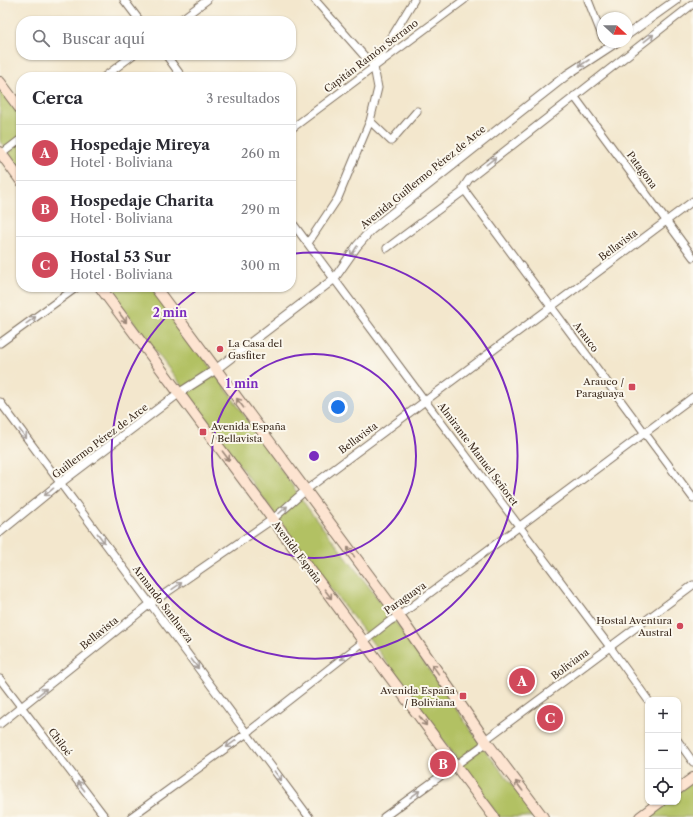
<!DOCTYPE html>
<html lang="es">
<head>
<meta charset="utf-8">
<style>
	body { margin:0; font-family:"Libre Caslon Text",serif; background:#f2f2f3; color:#2b2b33 }
	.controls { position:absolute; right:12px; bottom:12px; display:grid; overflow:hidden; border-radius:8px; box-shadow:0 1px 3px #0004 }
	.controls button { width:36px; height:36px; display:grid; place-items:center; padding:0; border:0; border-bottom:1px solid #e1e1e2; background:#fff; color:#2b2b33; font:20px sans-serif }
	.compass { position:absolute; left:597px; top:12px; width:36px; height:36px; border-radius:50%; background:#fff; box-shadow:0 1px 3px #0004; rotate:111deg }
	.you { position:absolute; left:338px; top:407px; width:14px; height:14px; margin:-10px; border:3px solid #fff; border-radius:50%; background:#1a73e8; box-shadow:0 0 0 6px #1a73e833 }
	.badge { display:grid; place-items:center; width:26px; height:26px; border-radius:50%; background:#d1495b; color:#fff; font-size:13px; font-weight:700 }
	.pin { position:absolute; translate:-50% -50%; border:2px solid #fff; box-shadow:0 1px 4px #0006 }
	.list { margin:0; padding:0; list-style:none }
	h2 { display:flex; justify-content:space-between; align-items:center; height:52px; margin:0; padding:0 16px; font-size:17px }
	h2 small { font-size:13px; font-weight:400; color:#7c7c81 }
	.list li { display:grid; grid-template-columns:26px 1fr auto; gap:12px; align-items:center; box-sizing:border-box; height:56px; padding:0 16px; border-top:1px solid #e1e1e2 }
	.list b { display:block; font-size:15px; white-space:nowrap }
	.list p { margin:0; font-size:13px; white-space:nowrap; color:#7c7c81 }
	.list em { font-size:13px; font-style:normal; color:#7c7c81 }
	.icon { flex:none; width:22px; height:22px; fill:none; stroke:currentColor; stroke-width:2; stroke-linecap:round; stroke-linejoin:round }
	.map { position:relative; flex:none; width:693px; height:817px; overflow:hidden }
	.search { position:absolute; background:#fff; box-shadow:0 1px 3px #0004; left:16px; top:16px; width:280px; height:44px; display:flex; align-items:center; gap:10px; box-sizing:border-box; padding:0 14px; border-radius:16px; color:#7c7c81; font-size:15px }
	.panel { position:absolute; background:#fff; box-shadow:0 1px 3px #0004; left:16px; top:72px; width:280px; height:220px; border-radius:16px }
	.map>svg:first-child { display:block }
	.green { fill:#b2c163; stroke:#767640 }
	.lines { fill:none; stroke-linecap:round; stroke-linejoin:round }
	.minor-casing { stroke:#7b6c5b; stroke-width:9 }
	.tertiary-casing { stroke:#7b6c5b; stroke-width:10 }
	.secondary-casing { stroke:#7b6c5b; stroke-width:12 }
	.minor { stroke:#fff; stroke-width:7 }
	.tertiary { stroke:#fff; stroke-width:8 }
	.secondary { stroke:#fde4d1; stroke-width:10 }
	.oneway { stroke:#a79f9a }
	.oneway2 { stroke:#9c8778 }
	.ring { fill:none; stroke:#7b2cbf; stroke-width:2 }
	.poi-dot { fill:#d1495b; stroke:#fbf7ec; stroke-width:1.5 }
	.labels { text-anchor:middle; dominant-baseline:central; stroke-width:4; stroke-linejoin:round; paint-order:stroke }
	.street-label { font-size:10px; fill:#3b2a1e; stroke:#fbf7ec }
	.poi-label { font-size:10px; fill:#3b2a1e; stroke:#fbf7ec; text-anchor:end }
	.centre { fill:#7b2cbf; stroke:#fbf7ec; stroke-width:2 }
	.ring-label { font-size:12px; text-anchor:middle; font-weight:bold; fill:#7b2cbf; stroke:#fbf7ec; stroke-width:4; stroke-linejoin:round; paint-order:stroke }
</style>
</head>
<body>
<div class="map">
<svg width="693" height="817" viewBox="0 0 693 817">
	<rect width="100%" height="100%" fill="#fbf7ec"/>
	<filter id="ink" filterUnits="userSpaceOnUse"><feTurbulence type="fractalNoise" baseFrequency=".025" numOctaves="2"/><feDisplacementMap in="SourceGraphic" scale="8" xChannelSelector="R" yChannelSelector="G"/><feConvolveMatrix kernelMatrix="1 2 1 2 8 2 1 2 1" color-interpolation-filters="sRGB"/></filter>
	<filter id="wash" filterUnits="userSpaceOnUse"><feTurbulence type="fractalNoise" baseFrequency=".012" numOctaves="4" result="noise"/><feDisplacementMap in="SourceGraphic" scale="16" xChannelSelector="R" yChannelSelector="G"/><feGaussianBlur stdDeviation="0.9" result="paint"/><feColorMatrix in="noise" values="0 0 0 0 0 0 0 0 0 0 0 0 0 0 0 0 0 1.4 0 .05"/><feComposite in="paint" operator="in"/></filter>
	<g filter="url(#wash)">
		<rect width="100%" height="100%" fill="#f3e7cd"/>
		<!-- green -->
		<path class="green" d="M0,86l21,28v55l-21,-28z
			M107,287h44l63,84 93,136 83,107 92,132 55,71h-38l-130,-179 -69,-89 -112,-155z
			M693,781v36h-48l20,-15h13v-10z"/>
	</g>
	<g filter="url(#ink)">
		<g class="lines">
			<!-- minor casing -->
			<g class="minor-casing">
				<path id="minor" d="M124,0l16,21
					M315,0l59,67
					M588,0l15,38
					M693,4l-224,175 -6,9 230,310
					M179,21l28,-21
					M166,55l16,22
					M376,63l38,-63
					M104,77l29,-22
					M574,96l119,161
					M370,121l21,20 26,-30
					M291,129l173,-129
					M0,155l21,-16
					M291,221l134,180 185,246 38,53
					M308,243l30,-45 32,-77 8,-33 -4,-21
					M387,248l78,-58
					M0,343l77,-56
					M0,402l309,415
					M0,679l105,138
					M0,724l150,-120 123,-85 33,-29 387,-289
					M678,741l15,21
					M131,817l116,-84 143,-112 9,-5 294,-219
					M384,817l98,-71 3,-6 208,-155"/>
			</g>
			<!-- tertiary casing -->
			<g class="tertiary-casing">
				<path id="tertiary" d="M627,35l49,-35
					M0,532l60,-49 119,-90 36,-23 119,-91 23,-33 14,-16 197,-156 49,-32"/>
			</g>
			<!-- secondary casing -->
			<g class="secondary-casing">
				<path id="secondary" d="M0,82l21,28
					M0,152l21,29
					M100,287l394,530
					M155,287l244,329 86,124 58,77
					M678,789l15,-11
					M640,817l20,-15"/>
			</g>
			<!-- minor -->
			<use href="#minor" class="minor"/>
			<!-- tertiary -->
			<use href="#tertiary" class="tertiary"/>
			<!-- secondary -->
			<use href="#secondary" class="secondary"/>
		</g>
		<!-- one-way arrows -->
		<defs><path id="oneway-shaft" d="M-6 0H5M1.5-3L5.5 0L1.5 3" fill="none" stroke-width="1.6" stroke-linecap="round" stroke-linejoin="round"/></defs>
		<g class="oneway">
			<use href="#oneway-shaft" transform="translate(649 38) rotate(-38)"/>
			<use href="#oneway-shaft" transform="translate(584 63) rotate(147)"/>
			<use href="#oneway-shaft" transform="translate(491 161) rotate(-38)"/>
			<use href="#oneway-shaft" transform="translate(354 251) rotate(123)"/>
			<use href="#oneway-shaft" transform="translate(31 320) rotate(-36)"/>
			<use href="#oneway-shaft" transform="translate(23 434) rotate(53)"/>
			<use href="#oneway-shaft" transform="translate(49 492) rotate(141)"/>
			<use href="#oneway-shaft" transform="translate(283 510) rotate(-42)"/>
			<use href="#oneway-shaft" transform="translate(101 538) rotate(53)"/>
			<use href="#oneway-shaft" transform="translate(177 586) rotate(-35)"/>
			<use href="#oneway-shaft" transform="translate(345 656) rotate(142)"/>
			<use href="#oneway-shaft" transform="translate(195 664) rotate(53)"/>
			<use href="#oneway-shaft" transform="translate(42 692) rotate(-39)"/>
			<use href="#oneway-shaft" transform="translate(231 744) rotate(144)"/>
			<use href="#oneway-shaft" transform="translate(278 776) rotate(53)"/>
			<use href="#oneway-shaft" transform="translate(81 786) rotate(-127)"/>
			<use href="#oneway-shaft" transform="translate(415 794) rotate(-36)"/>
		</g>
		<g class="oneway2">
			<use href="#oneway-shaft" transform="translate(123 318) rotate(53)"/>
			<use href="#oneway-shaft" transform="translate(240 403) rotate(-127)"/>
			<use href="#oneway-shaft" transform="translate(226 456) rotate(53)"/>
			<use href="#oneway-shaft" transform="translate(351 552) rotate(-126)"/>
			<use href="#oneway-shaft" transform="translate(328 594) rotate(53)"/>
			<use href="#oneway-shaft" transform="translate(435 669) rotate(-125)"/>
			<use href="#oneway-shaft" transform="translate(423 721) rotate(53)"/>
			<use href="#oneway-shaft" transform="translate(519 786) rotate(-127)"/>
		</g>
	</g>
	<!-- distance rings -->
	<g class="ring">
		<circle cx="314" cy="456" r="102"/>
		<path d="M291 254A203 203 0 1 1 200 288"/>
	</g>
	<!-- markers -->
	<g class="poi-dot">
		<circle cx="220" cy="349" r="4"/>
		<rect x="628" y="383" width="8" height="8" rx="2"/>
		<rect x="199" y="428" width="8" height="8" rx="2"/>
		<circle cx="680" cy="626" r="4"/>
		<rect x="459" y="692" width="8" height="8" rx="2"/>
	</g>
	<g class="labels">
		<!-- street labels -->
		<g class="street-label">
			<text transform="translate(371 56) rotate(-37)">Capitán Ramón Serrano</text>
			<text transform="translate(642 170) rotate(53)">Patagona</text>
			<text transform="translate(423 177) rotate(-39)">Avenida Guillermo Pérez de Arce</text>
			<text transform="translate(618 245) rotate(-37)">Bellavista</text>
			<text transform="translate(586 337) rotate(53)">Arauco</text>
			<text transform="translate(358 438) rotate(-37)">Bellavista</text>
			<text transform="translate(100 441) rotate(-37)">Guillermo Pérez de Arce</text>
			<text transform="translate(478 454) rotate(53)">Almirante Manuel Señoret</text>
			<text transform="translate(297 552) rotate(53)">Avenida España</text>
			<text transform="translate(405 598) rotate(-35)">Paraguaya</text>
			<text transform="translate(163 604) rotate(53)">Armando Sanhueza</text>
			<text transform="translate(99 633) rotate(-39)">Bellavista</text>
			<text transform="translate(570 664) rotate(-37)">Boliviana</text>
			<text transform="translate(60 742) rotate(53)">Chiloé</text>
		</g>
		<!-- poi labels -->
		<g class="poi-label">
			<text x="228" y="343" text-anchor="start">La Casa del<tspan x="228" dy="12">Gasfiter</tspan></text>
			<text x="624" y="381">Arauco /<tspan x="624" dy="12">Paraguaya</tspan></text>
			<text x="211" y="426" text-anchor="start">Avenida España<tspan x="211" dy="12">/ Bellavista</tspan></text>
			<text x="672" y="620">Hostal Aventura<tspan x="672" dy="12">Austral</tspan></text>
			<text x="455" y="690">Avenida España<tspan x="455" dy="12">/ Boliviana</tspan></text>
		</g>
	</g>
	<circle cx="314" cy="456" r="6" class="centre"/>
	<g class="ring-label">
		<text x="170" y="317">2 min</text>
		<text x="242" y="388">1 min</text>
	</g>
</svg>
<div class="controls">
<button>+</button>
<button>−</button>
<button><svg class="icon" aria-label="locate" viewBox="0 0 24 24"><circle cx="12" cy="12" r="6"/><path d="M12 2v4M12 18v4M2 12h4M18 12h4"/></svg></button>
</div>
<svg class="compass" viewBox="-18 -18 36 36"><path d="M0-13l5 13h-10z" fill="#e53935"/><path d="M0 13l5-13h-10z" fill="#7c7c81"/></svg>
<div class="you"></div>
<div class="pin badge" style="left:522px;top:681px">A</div>
<div class="pin badge" style="left:443px;top:764px">B</div>
<div class="pin badge" style="left:550px;top:718px">C</div>
<div class="search"><svg class="icon" aria-label="search" viewBox="0 0 24 24"><circle cx="10" cy="10" r="6"/><path d="M15 15l6 6"/></svg>Buscar aquí</div>
<section class="panel">
<h2>Cerca<small>3 resultados</small></h2>
<ul class="list">
<li><span class="badge">A</span><div><b>Hospedaje Mireya</b><p>Hotel · Boliviana</p></div><em>260 m</em></li>
<li><span class="badge">B</span><div><b>Hospedaje Charita</b><p>Hotel · Boliviana</p></div><em>290 m</em></li>
<li><span class="badge">C</span><div><b>Hostal 53 Sur</b><p>Hotel · Boliviana</p></div><em>300 m</em></li>
</ul>
</section>
</div>
</body>
</html>
